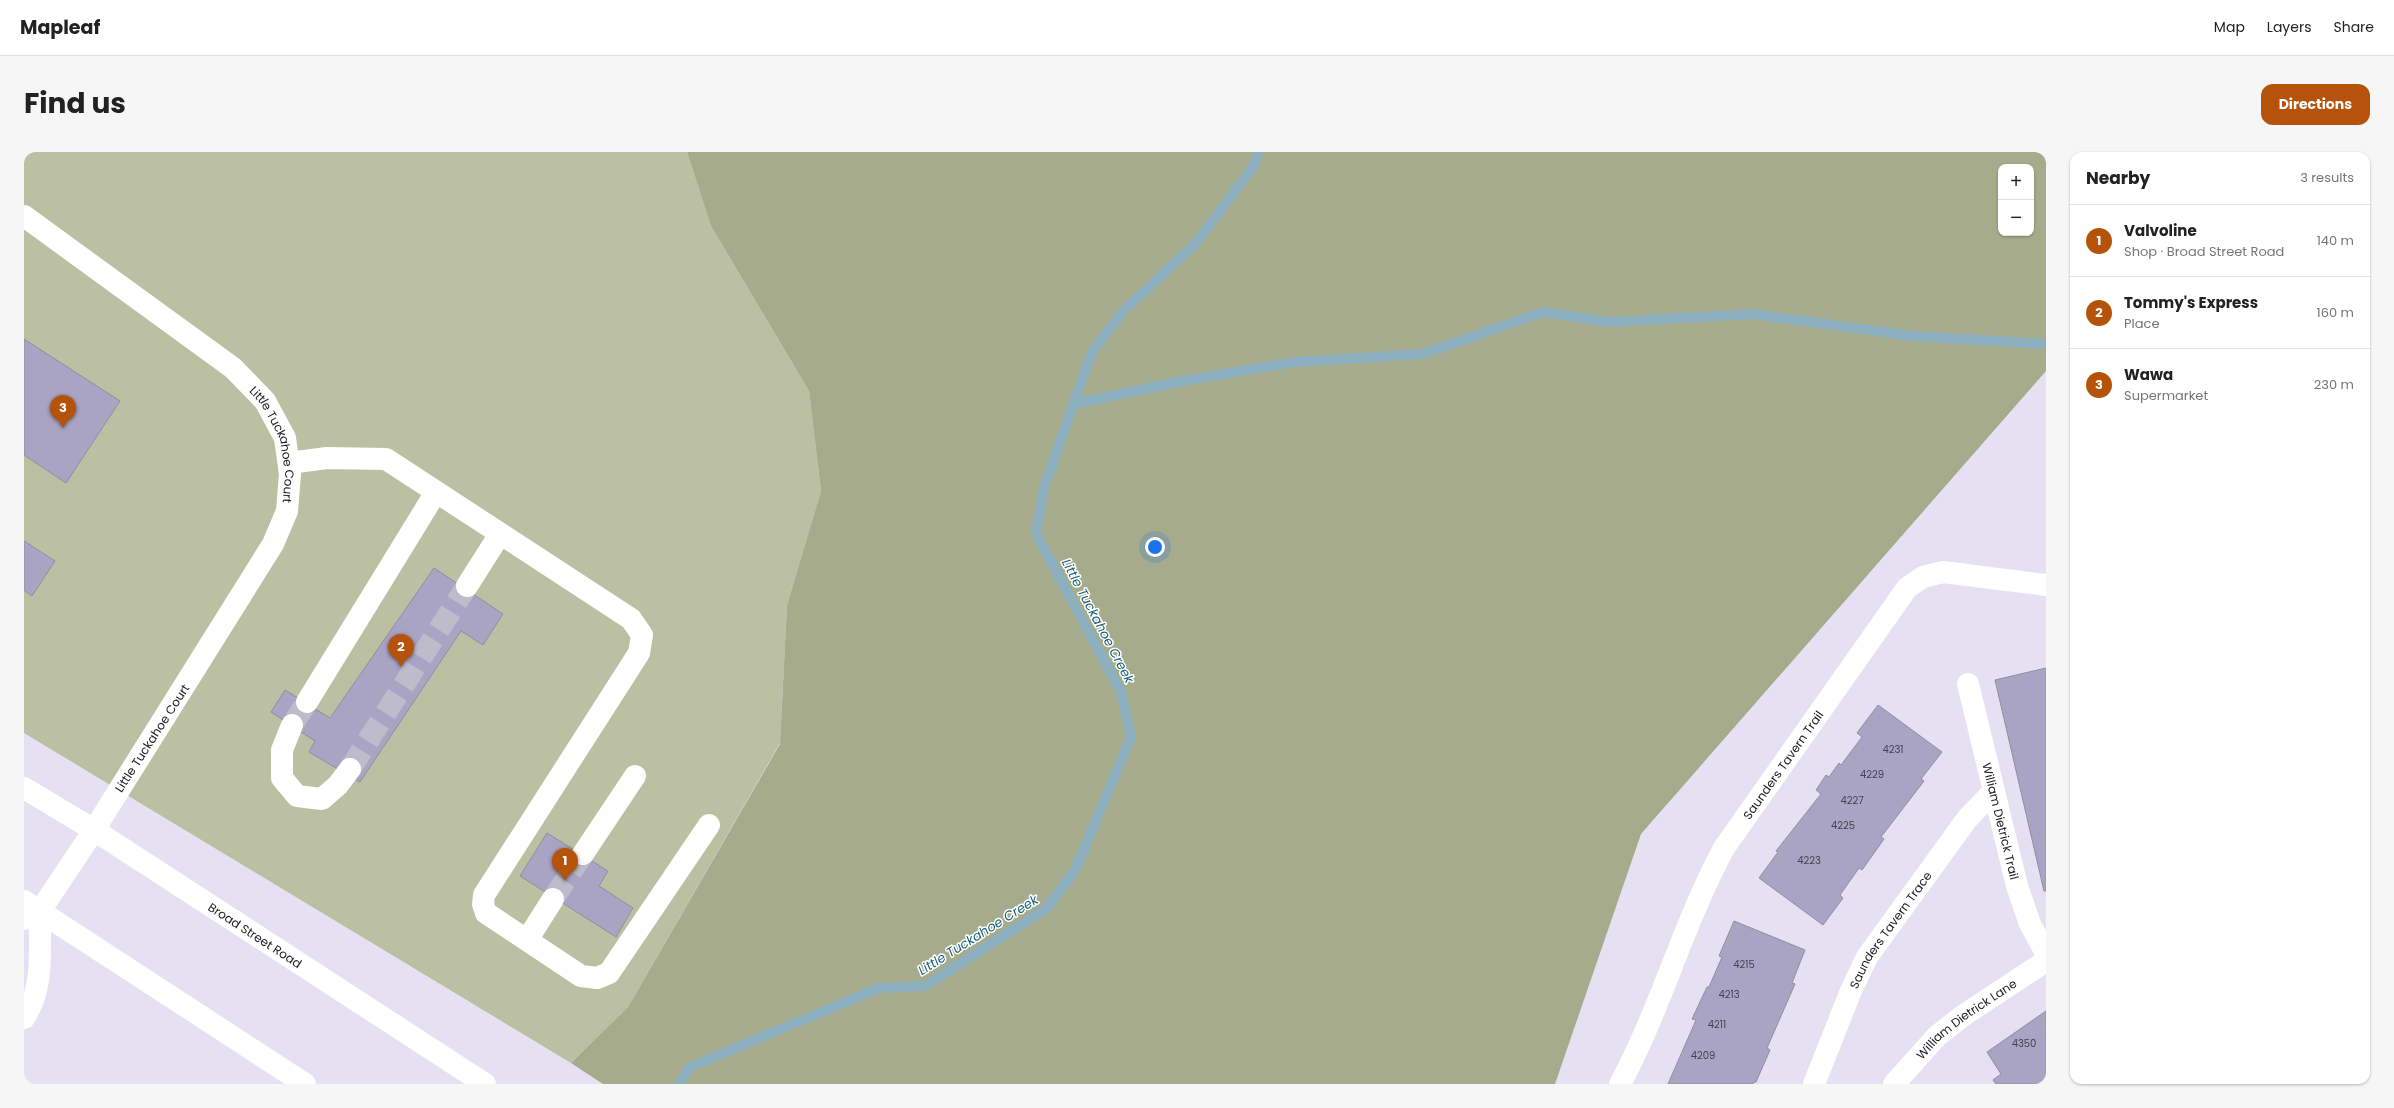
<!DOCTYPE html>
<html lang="en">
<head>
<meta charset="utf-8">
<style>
	body { margin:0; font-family:Poppins,sans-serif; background:#f6f6f6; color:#222 }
	.controls { position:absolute; right:12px; top:12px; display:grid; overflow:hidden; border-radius:8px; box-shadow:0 1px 3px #0004 }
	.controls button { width:36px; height:36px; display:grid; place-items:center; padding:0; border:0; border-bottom:1px solid #e0e0e0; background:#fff; color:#222; font:20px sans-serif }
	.you { position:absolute; left:1131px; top:395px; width:14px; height:14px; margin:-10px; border:3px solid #fff; border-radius:50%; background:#1a73e8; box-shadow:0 0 0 6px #1a73e833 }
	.badge { display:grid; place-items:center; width:26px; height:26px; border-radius:50%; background:#b45309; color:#fff; font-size:13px; font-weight:700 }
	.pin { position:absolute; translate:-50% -33px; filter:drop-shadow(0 1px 2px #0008) }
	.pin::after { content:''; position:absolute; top:21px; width:14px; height:12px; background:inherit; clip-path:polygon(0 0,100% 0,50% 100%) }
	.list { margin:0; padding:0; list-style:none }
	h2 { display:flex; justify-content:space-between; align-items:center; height:52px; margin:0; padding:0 16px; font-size:17px }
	h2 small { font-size:13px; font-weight:400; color:#767676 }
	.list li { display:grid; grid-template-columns:26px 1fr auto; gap:12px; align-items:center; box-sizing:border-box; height:72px; padding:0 16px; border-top:1px solid #e0e0e0 }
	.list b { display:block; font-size:15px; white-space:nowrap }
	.list p { margin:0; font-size:13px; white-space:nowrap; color:#767676 }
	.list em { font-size:13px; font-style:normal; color:#767676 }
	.map { position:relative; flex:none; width:2022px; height:932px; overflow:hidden; border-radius:12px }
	header { display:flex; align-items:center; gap:24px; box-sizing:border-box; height:56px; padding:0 20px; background:#fff; border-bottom:1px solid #e0e0e0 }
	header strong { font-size:19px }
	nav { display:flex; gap:22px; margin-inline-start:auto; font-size:14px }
	.intro { display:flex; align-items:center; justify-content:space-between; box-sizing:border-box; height:96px; padding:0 24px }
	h1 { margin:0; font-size:28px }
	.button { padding:10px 18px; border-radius:12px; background:#b45309; color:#fff; font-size:14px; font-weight:700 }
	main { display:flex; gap:24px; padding:0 24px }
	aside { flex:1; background:#fff; border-radius:12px; box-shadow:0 1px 3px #0004 }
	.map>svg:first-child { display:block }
	.green { fill:#bcc0a2 }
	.forest { fill:#a6ab8b; fill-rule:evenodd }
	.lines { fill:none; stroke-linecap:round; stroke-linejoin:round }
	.stream { stroke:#8cb0bf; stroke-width:10 }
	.building { fill:#a9a4c3; stroke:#908e9f }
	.minor-tunnel { stroke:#bebbca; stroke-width:22; stroke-dasharray:22 11; stroke-linecap:butt }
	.minor { stroke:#fff; stroke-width:22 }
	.major { stroke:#fff; stroke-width:22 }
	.labels { text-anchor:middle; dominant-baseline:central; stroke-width:3; stroke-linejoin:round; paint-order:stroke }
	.number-label { font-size:10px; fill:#44424f }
	.street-label { font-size:12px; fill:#232128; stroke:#fff }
	.water-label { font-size:13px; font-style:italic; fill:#1b6077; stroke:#fff }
</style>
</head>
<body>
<header>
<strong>Mapleaf</strong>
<nav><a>Map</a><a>Layers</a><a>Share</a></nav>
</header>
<div class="intro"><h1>Find us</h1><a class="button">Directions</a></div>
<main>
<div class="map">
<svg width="2022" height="932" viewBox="0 0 2022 932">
	<rect width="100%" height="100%" fill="#e5e1f3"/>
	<!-- green -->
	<path class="green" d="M0,0h663l24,74 98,165 12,100 -34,114 -7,138 -152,264 -57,56 -547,-330z"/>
	<!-- forest -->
	<path class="forest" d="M663,0h1359v219l-405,463 -86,250h-952l-32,-21 57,-56 152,-263 7,-139 34,-114 -12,-100 -98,-165zM1977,15h30v66h-30z"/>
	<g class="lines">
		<!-- stream -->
		<path class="stream" d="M1050,252l98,-21 122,-21 129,-8 120,-42 66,10 143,-8 160,22 134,8
			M655,932l11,-17 189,-79 46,-2 122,-78 28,-38 56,-133 -10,-45 -85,-158 8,-47 48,-135 31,-41 72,-67 58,-77 6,-15"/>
	</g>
	<!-- building -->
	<path class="building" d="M0,187l96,62 -54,82 -42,-28z
		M0,389l31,20 -23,35 -8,-6z
		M410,416l69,46 -20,31 -22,-14 -101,151 -51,-30 6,-11 -44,-29 14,-22 45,28z
		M2022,516v223h-2l-49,-211z
		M1854,553l64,47 -21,27 3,2 -43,56 3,2 -22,31 -3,-2 -19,27 3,3 -20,27 -64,-47 19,-26 -2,-1 45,-57 -5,-4 10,-15 3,2 10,-14 2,2 21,-28 -5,-4z
		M523,681l61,38 -9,15 34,22 -17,29 -96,-61z
		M1710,769l71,29 -13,33 3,1 -28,64 3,2 -14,32h-2l-1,2h-85l28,-64 -4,-1 15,-32h2l13,-30 -3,-1z
		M2022,859v73h-50l-3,-4 8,-6 -14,-22z"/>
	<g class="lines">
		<!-- minor-tunnel -->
		<path class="minor-tunnel" d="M268,573l15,-23
			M326,617l117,-183
			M529,747l30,-45"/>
		<!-- minor -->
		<g class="minor">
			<path id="s1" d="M0,64l209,152 32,33 20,37 5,36 -3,37 -14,33 -179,286 -54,81 -16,8"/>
			<path d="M265,311l38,-5 59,1 245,160 11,16 -3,18 -155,242 -1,9 3,9 95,63 16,2 12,-5 100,-148"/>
			<path d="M443,434l33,-52"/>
			<path id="s2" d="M1944,532l49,202 13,38 16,29"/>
			<path d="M283,550l129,-210"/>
			<path d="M268,573l-10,25v28l15,18 25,3 16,-14 12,-16"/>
			<path d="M559,702l52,-78"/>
			<path d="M503,788l26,-41"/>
			<path d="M0,866c21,-31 15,-71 16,-107"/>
			<path id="s3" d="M1596,932c41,-76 63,-160 104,-236l183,-260 16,-11 20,-5 103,13"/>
			<path id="s4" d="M1790,932l36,-91 17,-36 100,-138 26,-27"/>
			<path id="s5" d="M1870,932l43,-48 27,-21 82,-54"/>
		</g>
		<!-- major -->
		<g class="major">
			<path id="s6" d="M0,636l70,42 391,254"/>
			<path d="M0,749l281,183"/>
		</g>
	</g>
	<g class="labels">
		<!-- number labels -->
		<g class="number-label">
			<text x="1869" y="597">4231</text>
			<text x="1848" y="622">4229</text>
			<text x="1828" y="648">4227</text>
			<text x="1819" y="673">4225</text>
			<text x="1785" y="708">4223</text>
			<text x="1720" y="812">4215</text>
			<text x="1705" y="842">4213</text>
			<text x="1693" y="872">4211</text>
			<text x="2000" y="891">4350</text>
			<text x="1679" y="903">4209</text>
		</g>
		<!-- street labels -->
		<g class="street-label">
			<text stroke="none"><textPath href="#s1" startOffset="349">Little Tuckahoe Court</textPath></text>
			<text transform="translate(128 586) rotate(-57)">Little Tuckahoe Court</text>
			<text stroke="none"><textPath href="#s3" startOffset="360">Saunders Tavern Trail</textPath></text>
			<text stroke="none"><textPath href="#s2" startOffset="141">William Dietrick Trail</textPath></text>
			<text stroke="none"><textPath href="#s4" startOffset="173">Saunders Tavern Trace</textPath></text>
			<text stroke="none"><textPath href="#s6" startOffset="274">Broad Street Road</textPath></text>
			<text stroke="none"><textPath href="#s5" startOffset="98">William Dietrick Lane</textPath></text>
		</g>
		<!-- water labels -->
		<g class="water-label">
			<text transform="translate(1074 469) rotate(62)">Little Tuckahoe Creek</text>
			<text transform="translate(954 783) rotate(-32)">Little Tuckahoe Creek</text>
		</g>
	</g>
</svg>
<div class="controls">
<button>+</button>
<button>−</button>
</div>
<div class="you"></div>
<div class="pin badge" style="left:541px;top:729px">1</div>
<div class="pin badge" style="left:377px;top:515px">2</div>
<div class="pin badge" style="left:39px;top:276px">3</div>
</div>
<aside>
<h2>Nearby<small>3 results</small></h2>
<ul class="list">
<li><span class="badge">1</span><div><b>Valvoline</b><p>Shop · Broad Street Road</p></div><em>140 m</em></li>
<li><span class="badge">2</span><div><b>Tommy's Express</b><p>Place</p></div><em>160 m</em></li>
<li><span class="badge">3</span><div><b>Wawa</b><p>Supermarket</p></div><em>230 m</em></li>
</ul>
</aside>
</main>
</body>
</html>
